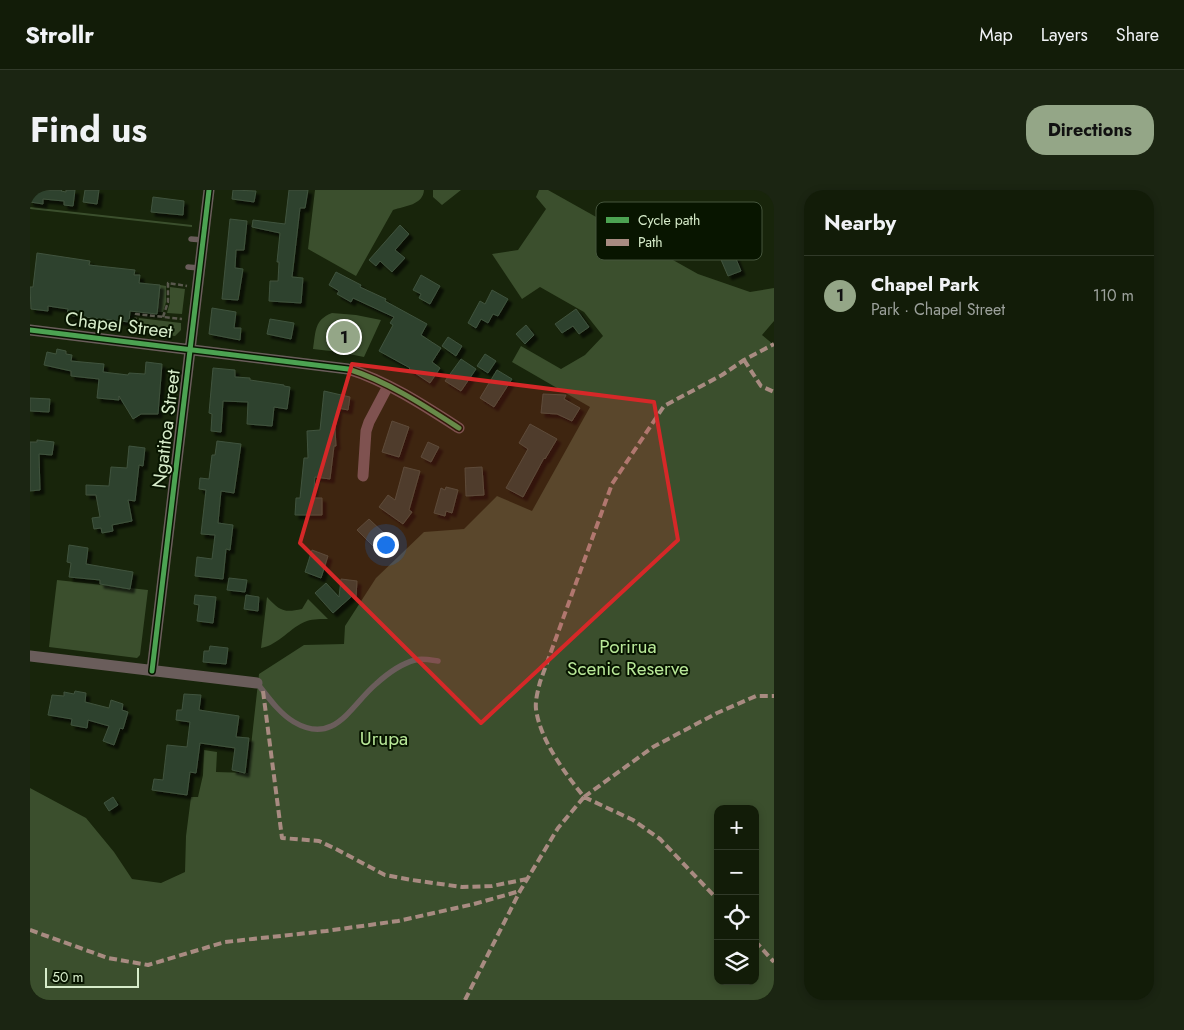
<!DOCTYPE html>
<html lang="en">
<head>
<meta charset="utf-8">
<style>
	body { margin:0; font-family:Jost,sans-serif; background:#1b2512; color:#f1f3f6 }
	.controls { position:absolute; right:15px; bottom:15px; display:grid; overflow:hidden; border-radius:10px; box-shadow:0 2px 8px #0003 }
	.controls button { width:45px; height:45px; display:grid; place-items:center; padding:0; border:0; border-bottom:1px solid #313a29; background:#121c08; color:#f1f3f6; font:25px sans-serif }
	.scale { position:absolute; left:15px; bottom:12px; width:94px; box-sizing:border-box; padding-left:5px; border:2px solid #d7ecca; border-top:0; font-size:14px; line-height:18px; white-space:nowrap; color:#d7ecca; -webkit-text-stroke:4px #081500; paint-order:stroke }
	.you { position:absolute; left:355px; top:354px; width:18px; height:18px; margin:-12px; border:4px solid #fff; border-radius:50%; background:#1a73e8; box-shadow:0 0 0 8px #1a73e833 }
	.badge { display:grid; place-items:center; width:32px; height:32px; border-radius:50%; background:#94a687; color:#111; font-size:16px; font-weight:700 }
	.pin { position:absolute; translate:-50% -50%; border:2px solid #fff; box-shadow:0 1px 5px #0006 }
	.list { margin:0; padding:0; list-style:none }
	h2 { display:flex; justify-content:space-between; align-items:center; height:65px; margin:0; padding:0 20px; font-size:21px }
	h2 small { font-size:16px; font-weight:400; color:#9ca19c }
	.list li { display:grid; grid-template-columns:32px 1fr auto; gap:15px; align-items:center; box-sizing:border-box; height:80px; padding:0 20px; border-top:1px solid #313a29 }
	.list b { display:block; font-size:19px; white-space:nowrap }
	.list p { margin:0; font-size:16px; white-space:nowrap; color:#9ca19c }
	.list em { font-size:16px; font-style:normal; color:#9ca19c }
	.icon { flex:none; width:28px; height:28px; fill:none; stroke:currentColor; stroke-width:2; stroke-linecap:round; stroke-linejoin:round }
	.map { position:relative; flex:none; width:744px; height:810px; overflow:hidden; border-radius:20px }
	header { display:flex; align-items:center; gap:30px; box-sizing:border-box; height:70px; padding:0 25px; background:#121c08; border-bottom:1px solid #313a29 }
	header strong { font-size:24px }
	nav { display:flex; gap:28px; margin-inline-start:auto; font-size:18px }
	.intro { display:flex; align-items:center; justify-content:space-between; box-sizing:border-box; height:120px; padding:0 30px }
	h1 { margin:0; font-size:35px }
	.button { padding:12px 22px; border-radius:20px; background:#94a687; color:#111; font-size:18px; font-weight:700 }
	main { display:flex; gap:30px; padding:0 30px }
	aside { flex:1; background:#121c08; border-radius:20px; box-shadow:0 2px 8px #0003 }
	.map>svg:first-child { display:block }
	.green { fill:#3b4f2d; fill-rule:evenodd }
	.building { fill:#2e422d; stroke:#40533e; filter:url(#shadow) }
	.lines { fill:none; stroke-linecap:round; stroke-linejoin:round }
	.path { stroke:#59584d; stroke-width:2.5; stroke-dasharray:5 2.5; stroke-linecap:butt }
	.service { stroke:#6a5d5b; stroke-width:5.5 }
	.minor { stroke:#6a5d5b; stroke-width:11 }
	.quiet { stroke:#a88b81; stroke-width:4; stroke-dasharray:8 4; stroke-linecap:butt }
	.cycleway-casing { stroke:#081500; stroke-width:8 }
	.cycleway { stroke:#4ca352; stroke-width:5 }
	.marked { fill:#d62828; fill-opacity:0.2; stroke:#d62828; stroke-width:4; stroke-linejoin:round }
	.labels { text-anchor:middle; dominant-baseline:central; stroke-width:4; stroke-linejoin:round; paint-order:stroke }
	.street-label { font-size:19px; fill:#d7ecca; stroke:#081500 }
	.park-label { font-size:19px; fill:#b9e898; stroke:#081500 }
	.key { fill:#081500; stroke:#46563d; stroke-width:1 }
	.key-label { font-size:14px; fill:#d7ecca }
</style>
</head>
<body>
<header>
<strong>Strollr</strong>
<nav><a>Map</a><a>Layers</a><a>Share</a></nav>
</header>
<div class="intro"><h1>Find us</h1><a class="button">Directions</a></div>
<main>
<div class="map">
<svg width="744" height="810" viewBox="0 0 744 810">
	<defs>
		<filter id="shadow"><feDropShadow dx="4" dy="4" stdDeviation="1" flood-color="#0009"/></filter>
	</defs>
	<rect width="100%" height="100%" fill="#18250b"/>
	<!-- green -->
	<path class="green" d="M285,0h109c-1,15 -19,16 -31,20l-37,66 -48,-27z
		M403,0h28l-19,15 -9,-8z
		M509,0h9l150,84 52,18 24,-4v33l-12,14 12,10v655h-744v-212l56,30 28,34 18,27 29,4 24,-11 1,-36 5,-39h7l5,-22 1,-25 13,2 -1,20 32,1 11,-99 45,-29 40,-1 1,-18 31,-48 48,-46 40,-3 33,-33 35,15 58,-104 -78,-45 9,-16 40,23 24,-14 18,-19 -19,-24 -44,-25 -18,12 -30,-45 26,-4 28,-41 -10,-12zM688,619h37v172h-37z
		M0,17l162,18v2l-162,-18z
		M130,95l6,1v16l-3,10h-6z
		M140,97l15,2 -3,25 -15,-1 3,-11z
		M302,123l24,2 25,5 -17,37 -25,-5 -26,-3c3,-18 1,-29 19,-36z
		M109,128l42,5v7l-6,6 -37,-4z
		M27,390l91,10 -8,65 -3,3 -88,-11z
		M237,407c13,14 17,16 35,12l6,-10 20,20c-6,0 -15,0 -21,2 -17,6 -28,24 -46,27z"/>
	<!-- building -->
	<path class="building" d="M0,0h32l-1,1 5,1v-2h9l-2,16 -9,-1v-4l-21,-2v5l-13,-2z
		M55,0h14l-2,14 -14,-2z
		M203,0l23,1 -2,11 -22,-3z
		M259,0h19l-3,18h-5l-8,69 11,1 -2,25 -32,-2 1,-20h8l1,-19h-2l3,-29 -28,-6 1,-7 32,4z
		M123,7l31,4 -1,14 -32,-3z
		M200,29l17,2 -3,29h-8l-1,18 8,1 -5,31 -16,-1z
		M370,35l9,9 -14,16 10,8 -13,14 -12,-11 -4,5 -7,-6z
		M699,52l12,29 -13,5 -12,-28z
		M7,63l53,8 -1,4 46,5 -1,5h6l-1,8 21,2 -3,29 -27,-3 -1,11 -62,-7 1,-6 -20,-3v5l-17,-2 -1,-22h3z
		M306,82l25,13 -1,2 26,12 -1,2 42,23 -6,11 20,13 -9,14 8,6 -10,15 -21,-14 1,-1 -31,-17 14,-26 -3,-2 4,-6 -41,-19 -2,4 -14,-8 2,-3 -10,-6z
		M391,85l19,11 -10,18 -11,-6 2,-4 -8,-4z
		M462,100l16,9 -10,17 -5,-2 -5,9 -7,-4 -5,9 -8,-5 12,-22 5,3z
		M182,118l24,4 -2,16h7l-1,12 -31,-6z
		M546,119l13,18 -10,7 -6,-8 -11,7 -7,-9z
		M240,129l24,4 -3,16 -24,-5z
		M496,135l8,10 -9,9 -9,-10z
		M418,147l14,9 -6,10 -14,-10z
		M27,159l9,2v3l6,1 -1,6 33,3 -1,8 25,3 1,-2 16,1 1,-12 16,2 -4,50h-17l-8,5 -14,-23v4l-22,-2 2,-19 -28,-3v-5l-27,-6 3,-13 9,2z
		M455,164l11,7 -8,12 -11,-7z
		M431,169l15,10 -15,22 -16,-10z
		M183,178l22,2v7l15,1v2l34,5v1l6,1 -3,22 -13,-2 -2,19 -25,-2 1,-22 -25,-1 -2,31 -10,-1 1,-17 -3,-1z
		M467,180l15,9 -18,28 -14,-9z
		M294,201l26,6 -2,13 -10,-2 -3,21 1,17h-2l-4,33 -15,-2 -2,21h9v17h-27l1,-17h4l4,-40h4l-1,-27 13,-1z
		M513,204l23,1 -2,4 16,9 -8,13 -15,-7 -16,-1z
		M0,208l20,1 -1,13 -19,-1z
		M362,231l17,6 -10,30 -17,-5z
		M500,234l27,15 -12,20 -1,-1 -21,39 -17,-9 22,-39 -9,-6z
		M7,250l17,2 -2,13 -13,-1 1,36 -10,1v-49h7z
		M187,251l24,3 -7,49 -13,-2 -3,32 15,2 -3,25 -4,-1 -3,30 -28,-3 2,-19 15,2 3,-24 -14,-1 5,-44 -7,-1 1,-11 9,1 3,-24h3z
		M398,252l11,5 -8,15 -10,-5z
		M99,256l16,2 -2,18 -4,-1 -4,36 -7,-1 4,21 -20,4 1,6 -11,2 -1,-5 -7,1 -2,-11 8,-1 -4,-22h-10v-10l23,1 2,-19 16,1z
		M374,277l16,4 -11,39 3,2 -9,12 -24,-17 9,-12 7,5z
		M452,277l2,28 -18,1 -1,-28z
		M416,297l12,3 -6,23 -6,-2 -1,5 -11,-3 7,-25 4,2z
		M339,329l21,20 -12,12 -21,-21z
		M39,355l19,3 -2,16 47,8 -3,17 -30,-5v-4l-31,-3 2,-14 -4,-1z
		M282,360l16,6 -7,22 -16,-6z
		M199,388l18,2 -2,12 -18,-2z
		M311,389l16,2 -1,16 -4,-1 -19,17 -18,-20 11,-10 13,14z
		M165,405l21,2 -3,26 -16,-2 2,-16 -5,-1z
		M216,405l13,2 -1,14 -14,-2z
		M180,456l18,2 -2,16 -23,-2 1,-11h5z
		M45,501l11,2 -1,9 24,6 2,-8 12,4 -1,6 6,2 -5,17 -3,-1 -6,17 -11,-4 6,-15 -21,-6 -1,8 -16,-3 1,-6 -24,-4 4,-20 12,1v-4l10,2z
		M154,504l17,1 -2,15 40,6 -3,21 13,1 -4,35 -13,-3 3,-22 -35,-5 -4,30 -6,-1 -3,23 -35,-5 2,-11 9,1 4,-35 20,2 3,-25 -14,-2 1,-10h5z
		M83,607l5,8 -9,6 -5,-8z"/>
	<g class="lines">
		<!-- path -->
		<path class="path" d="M133,127l5,-15v-19l19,3
			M100,135h5l1,-11 46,5"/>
		<!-- service -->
		<path class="service" d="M161,49l12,1
			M158,77l11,1
			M227,493c11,14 22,30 37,39 41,24 57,-17 82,-38 11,-10 24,-20 39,-24 7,-2 16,0 23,1"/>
		<!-- minor -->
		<path class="minor" d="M0,140l318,39c39,12 77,37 111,59
			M333,286l3,-45 3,-9 19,-36
			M0,466l227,27
			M122,481l57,-481"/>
		<!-- quiet -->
		<path class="quiet" d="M714,170l17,26 13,6
			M233,501l19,147 37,3 17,8 49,26 27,5 50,7 30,-1 35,-7
			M554,607l69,-50 64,-34 39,-17h18
			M554,607l49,23 27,19 58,61
			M0,740l78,28 40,7 77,-23 101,-11 72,-10 76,-17 46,-13
			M725,751l19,21
			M435,810l55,-109 38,-63 26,-31c-19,-24 -44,-57 -48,-88 -1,-8 2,-19 4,-27l72,-198 52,-78 58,-31 22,-15 30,-16"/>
		<!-- cycleway casing -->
		<g class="cycleway-casing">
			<path id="cycleway" d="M0,140l318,39c39,12 77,37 111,59
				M122,481l57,-481"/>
		</g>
		<!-- cycleway -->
		<use href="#cycleway" class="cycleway"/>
	</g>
	<!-- marked area -->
	<path class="marked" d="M322,174l302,38 24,138 -197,183 -181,-180z"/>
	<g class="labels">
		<!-- street labels -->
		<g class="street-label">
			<text transform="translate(89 135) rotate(7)">Chapel Street</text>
			<text transform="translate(136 239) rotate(-83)">Ngatitoa Street</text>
		</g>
		<!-- park labels -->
		<g class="park-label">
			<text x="598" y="456">Porirua<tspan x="598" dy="22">Scenic Reserve</tspan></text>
			<text x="354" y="548">Urupa</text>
		</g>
	</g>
	<!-- legend -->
	<rect x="566" y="12" width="166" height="58" rx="8" class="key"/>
	<rect x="576" y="27" width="23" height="6" fill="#4ca352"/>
	<rect x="576" y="49" width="23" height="7" fill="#a88b81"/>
	<g class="key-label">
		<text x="608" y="35">Cycle path</text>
		<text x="608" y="57">Path</text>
	</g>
</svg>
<div class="controls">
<button>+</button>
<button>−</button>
<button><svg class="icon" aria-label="locate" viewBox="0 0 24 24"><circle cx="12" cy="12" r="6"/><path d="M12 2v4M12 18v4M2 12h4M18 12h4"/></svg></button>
<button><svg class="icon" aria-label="layers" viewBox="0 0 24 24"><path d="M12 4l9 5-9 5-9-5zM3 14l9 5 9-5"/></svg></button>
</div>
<div class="scale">50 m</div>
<div class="you"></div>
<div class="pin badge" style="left:314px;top:147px">1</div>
</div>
<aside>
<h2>Nearby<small></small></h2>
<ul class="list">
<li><span class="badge">1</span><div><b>Chapel Park</b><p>Park · Chapel Street</p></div><em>110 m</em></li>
</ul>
</aside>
</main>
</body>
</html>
